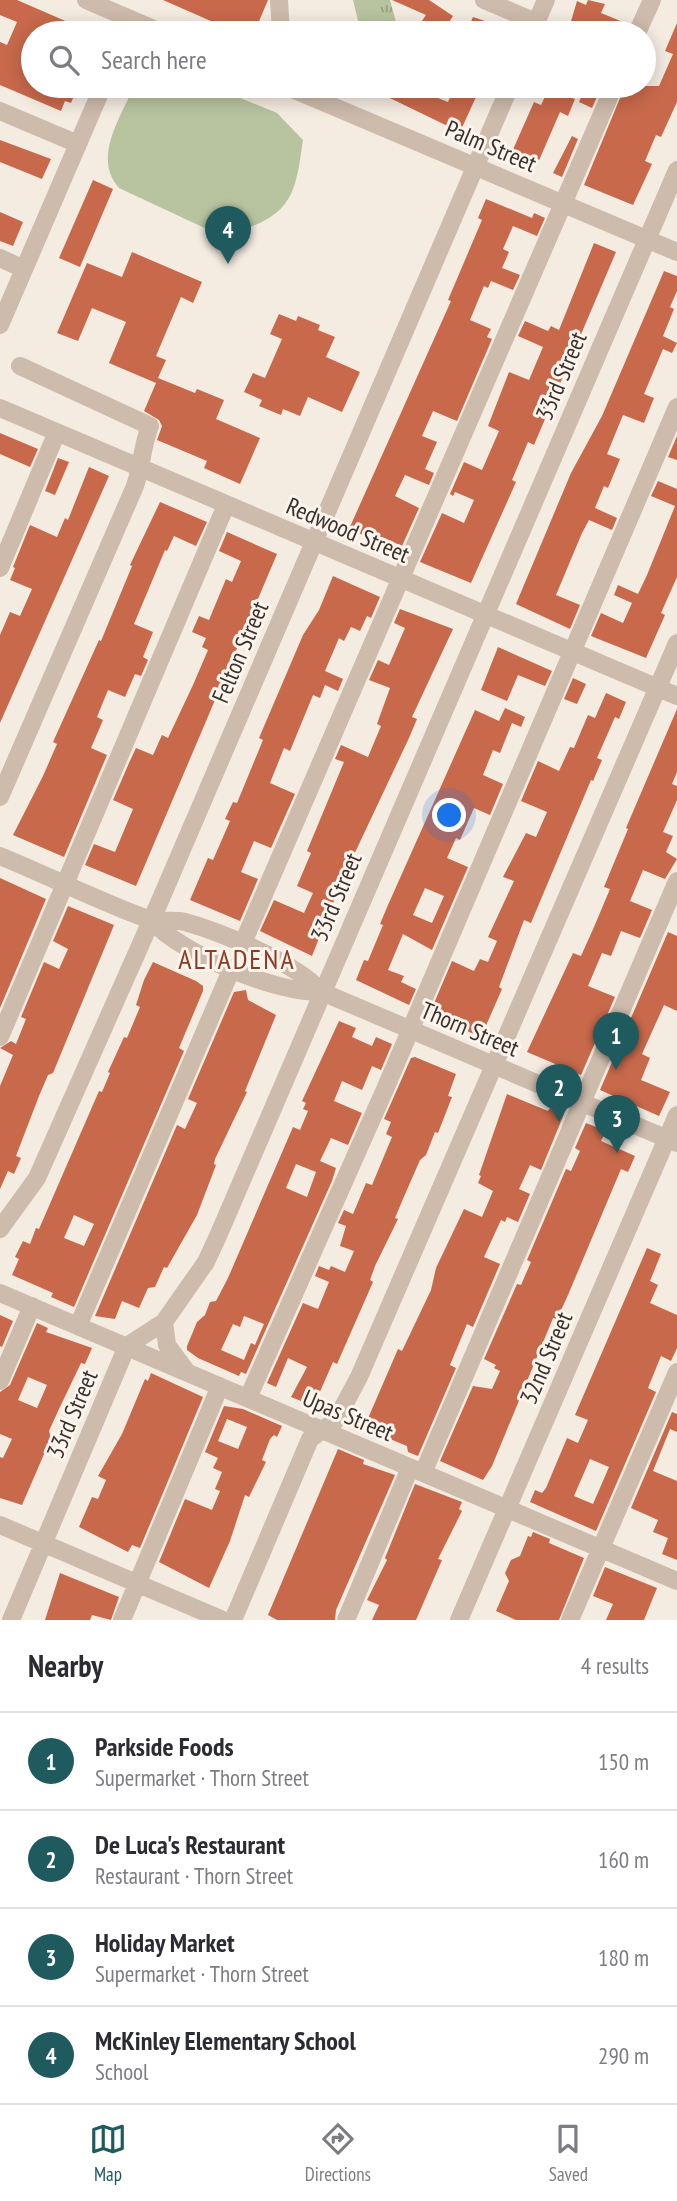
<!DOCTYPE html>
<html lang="en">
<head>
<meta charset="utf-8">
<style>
	body { margin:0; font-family:"PT Sans Narrow",sans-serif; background:#f7f7f7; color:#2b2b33 }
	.you { position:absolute; left:450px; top:816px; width:24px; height:24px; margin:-18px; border:5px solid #fff; border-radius:50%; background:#1a73e8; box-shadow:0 0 0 10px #1a73e833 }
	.badge { display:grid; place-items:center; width:46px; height:46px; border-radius:50%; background:#1f5a5e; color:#fff; font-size:23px; font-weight:700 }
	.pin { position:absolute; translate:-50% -58px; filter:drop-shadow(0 2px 4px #0008) }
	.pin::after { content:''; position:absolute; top:37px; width:24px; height:21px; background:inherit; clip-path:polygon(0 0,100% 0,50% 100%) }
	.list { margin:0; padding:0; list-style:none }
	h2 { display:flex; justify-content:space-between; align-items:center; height:91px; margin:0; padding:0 28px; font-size:30px }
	h2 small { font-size:23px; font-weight:400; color:#7c7c81 }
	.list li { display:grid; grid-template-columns:46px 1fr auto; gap:21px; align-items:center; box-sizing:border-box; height:98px; padding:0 28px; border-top:2px solid #e1e1e2 }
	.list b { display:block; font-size:26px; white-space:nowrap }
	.list p { margin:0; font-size:23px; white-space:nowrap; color:#7c7c81 }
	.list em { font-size:23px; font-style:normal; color:#7c7c81 }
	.icon { flex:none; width:38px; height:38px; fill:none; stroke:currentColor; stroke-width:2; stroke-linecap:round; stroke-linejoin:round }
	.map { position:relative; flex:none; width:677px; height:1620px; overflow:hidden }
	.search { position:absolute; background:#fff; box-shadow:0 4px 18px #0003; left:21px; right:21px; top:21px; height:77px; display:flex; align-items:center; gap:18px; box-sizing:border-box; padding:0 24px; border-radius:38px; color:#7c7c81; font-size:26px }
	.sheet { height:483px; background:#fff }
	nav { display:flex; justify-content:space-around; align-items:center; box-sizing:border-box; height:98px; border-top:2px solid #e1e1e2; background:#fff; font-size:19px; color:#7c7c81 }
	nav a { display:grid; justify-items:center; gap:4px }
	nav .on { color:#1f5a5e }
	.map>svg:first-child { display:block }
	.grass { fill:url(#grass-tufts) }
	.garden { fill:#b8c4a0 }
	.building { fill:#c8694b; fill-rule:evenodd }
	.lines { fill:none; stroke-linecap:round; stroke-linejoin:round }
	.minor { stroke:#cdbbac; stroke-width:18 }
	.labels { text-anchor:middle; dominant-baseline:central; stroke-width:6; stroke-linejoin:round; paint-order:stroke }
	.street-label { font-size:24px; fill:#3b302b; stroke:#fbf5ee }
	.quarter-label { font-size:28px; letter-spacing:2px; fill:#8c3b22; stroke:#fbf5ee }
</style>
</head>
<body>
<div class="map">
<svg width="677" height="1620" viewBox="0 0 677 1620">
	<defs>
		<pattern id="grass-tufts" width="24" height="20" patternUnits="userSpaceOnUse" patternTransform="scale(1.75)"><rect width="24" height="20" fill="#b8c4a0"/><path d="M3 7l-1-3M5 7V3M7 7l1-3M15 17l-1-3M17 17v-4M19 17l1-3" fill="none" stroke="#97a083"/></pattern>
	</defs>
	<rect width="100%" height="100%" fill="#f4ebe1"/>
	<!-- grass -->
	<path class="grass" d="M353,0h37l8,29 -12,4h-25z"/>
	<!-- garden -->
	<path class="garden" d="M134,86h77l66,27 26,27c-3,18 -4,36 -12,54 -13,28 -52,41 -80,37l-92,-43c-27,-30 2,-71 15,-102z"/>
	<!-- building -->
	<path class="building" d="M0,0h17l76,33h-60v53h45l-7,17 -6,-2 -4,10 -61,-26v-43l7,3 10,-23 -17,-7z
		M163,0h105l-14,33h-16z
		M392,0h37l24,16 -11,17h-17l-8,-5 9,-13z
		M588,0l17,4 -4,9 22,9 -5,11 -15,-5 -2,5h-20l-12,-5 8,-27 9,4z
		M473,17l21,7 -4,9h-24z
		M677,23v79l-16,35 -5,-2 -11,26 7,3 -19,41 -49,-20 41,-99h34l14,-32 -8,-3z
		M365,86h43l40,16 7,-16h26l-21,46z
		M586,86h16l-10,22 -13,-6z
		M549,88l26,11 -7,17 -8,-4 -23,53 -26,-11 23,-52 7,3z
		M572,136l6,3 -16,38 -9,-4z
		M0,140l51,19 -9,20 -42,-17z
		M93,180l20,9 -33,78 -21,-9z
		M486,199l46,19 2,-5 11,5 -8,18 -24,-10 -10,23 6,3 -7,16 18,7 -7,15 -22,-9 -3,7 -4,-2 -14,34 21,9 -4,8 5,2 -35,82 -24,-10 -11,25 15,6 -12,27 9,4 -5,12 -24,-10 -10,21 24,12 -17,38 -20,-9 -2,5 -31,-13 102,-228 -3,-1 34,-80 -4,-2z
		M0,212l23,10 -10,24 -13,-5z
		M594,243l22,9 -82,193 -6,-3 -16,38 4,2 -45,101 -51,-21 22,-49 22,10 10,-23 -19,-8 -2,4 -3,-2 14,-32 18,8 17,-39 -11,-5 21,-54 20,8 14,-33 -25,-11 7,-15 23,10 3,-5 8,4z
		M132,252l70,30 -9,21 -12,-6 -25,59 10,4 -8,18 37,15 2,-4 27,11 -8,19 44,19 -20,46 -36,-16 3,-7 -50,-21 5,-14 -3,-6 -15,-9 12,-28 -47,-20 17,-41 -34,-14 -14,33 -21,-8 30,-70 35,14z
		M664,271l13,5v15l-7,16 4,2 -11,27 14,7 -5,10 -9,-4 -19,45 10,4 -10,25 -21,-8 -16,39 13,5 -12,29 -4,-2 -9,22 22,10 -5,12 -23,-10 -7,13 -26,62 24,10 -10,24 -54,-25 55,-131 31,-57z
		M279,314l17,7 2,-5 22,9 -2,5 17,7 -9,20 34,15 -18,40 -34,-15 -8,19 -17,-7 -2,6 -22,-9 3,-6 -18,-8 9,-19 12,5 17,-39 -12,-5z
		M0,433l38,16 -8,18 -30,-13z
		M677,436v24l-9,-3z
		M58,458l11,4 -14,33 -10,-4z
		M89,467l20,9 -109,247v-88l10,-23 10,4 12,-27 -22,-9 5,-12 -2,-1 17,-42 27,12 8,-19 3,2z
		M658,481l19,8v88l-16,36 4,2 -19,43 -55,-22 10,-23 22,10 9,-20 -18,-8 4,-10 20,9 9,-19 28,-69 -24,-10z
		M160,502l47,20 -11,24 -22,-10 -7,15 -2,-1 -31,74 19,8 -10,25 5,3 -7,16 -6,-2 -10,23 -17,-7 -11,27 6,3 -12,28 16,7 -43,102 -51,-22 30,-59 14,-32 -4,-2 46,-102 2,1 31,-75 -2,-1z
		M227,532l50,22 -141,332 -51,-21 9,-21 21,8 18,-43 -20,-9 16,-37 7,-15 17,7 9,-20 6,3 25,-53 15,-35 -6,-3 4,-9 -14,-6 7,-16 10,4 17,-41 6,3 9,-21 -22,-10z
		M333,576l47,21 -9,21 -4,-2 -7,15 -9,-4 -7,14 -5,-3 -14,33 18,8 -5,12 -13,-6 -5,13 -7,-3 -23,56 -6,-3 -14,35 25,11 -24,54 -17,-7 -13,31 17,7 -18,42 -50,-21 18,-42 5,2 17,-39 -5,-2 8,-17 4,1 26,-63 -4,-2 44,-103 16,-25z
		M400,609l53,20 -41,88 5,2 -8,19 -66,140 -31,78 -52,-25 14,-31 30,13 9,-20 -16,-7 14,-33 -4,-2 37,-89 -9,-3 6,-14 27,12 13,-31 -4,-2 13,-36 -21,-8 9,-20 11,5 16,-37 -11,-5z
		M498,647l54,24 -7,15 -27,-11 -11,26 -26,-11z
		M573,678l13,6 -9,20 -13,-5z
		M606,693l20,9 -7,17 -4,-2 -18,41 5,2 -9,21 -2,-1 -60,143 -7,-3 -25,67 3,2 -21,48 -52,-22 23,-54 22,10 6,-12 8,3 9,-21 -9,-4 26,-56 -11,-4 23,-44 10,4 11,-25 -26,-11 17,-40 21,10 11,-24 4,1 14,-33 7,3z
		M505,708l20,9 -4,10 -9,-4 -12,30 -7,-3 -10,25 20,9 -13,31 -16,-7 -14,32 -4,-2 -9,20 21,9 -36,83 -29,-16 -15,36 16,6 -3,6 15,7 -7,16 -53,-25 8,-20 4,1 15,-36 -3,-1 8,-19 87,-195 24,11zM425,888l19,8 -12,27 -19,-8z
		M677,709v63l-5,12 5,2v14l-14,32 10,4 -7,16 11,7 -12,20 -22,-9 -13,31 22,9 -12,28 -19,-7 -10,25 -9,-3 -14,33 27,11 -34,78 -54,-23 46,-99 8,3 13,-29 16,-38 -6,-2 24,-58 -2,-1z
		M0,878l46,21 -46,109z
		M68,906l46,19 -61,148 -5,2 -9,21 -23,60 5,2 -7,16 -6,-3 -8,18v-103l13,-31 -13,-7 11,-7 5,3 10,-25 -5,-2 23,-55 15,7 9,-20 -15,-8z
		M668,932l9,4v75l-13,-6 -22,49 8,4 -9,22 29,12 -11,24 -59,-26z
		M153,962l43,19 7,5v5l-24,57 5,3 -110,256 -23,-10 2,-4 -41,-18 7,-16 -4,-2 8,-16 7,3 6,-16 3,1 60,-138 3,1 8,-19 -2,-1 16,-35 3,1 13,-31 -4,-2 8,-25zM74,1215l20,9 -10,22 -20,-8z
		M246,990l2,10 28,15 -31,76 2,1 -32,67 -1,5 2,1 -19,50 -30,53 -3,-1 -9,20 -7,1 -9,20 -17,-7 -7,18 -20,-3 82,-191 8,4 12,-26 -9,-4 46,-107z
		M339,1021l17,7 -4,9 20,9 4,-9 16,7 -11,26 -9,-4 -10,24 -20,-9 -8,20 28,12 -14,32 -17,-7 -11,23 16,7 -4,13 -86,193 -5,-2 -2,4 -41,-18 -11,-8v-4l10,-24 8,-7 5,-13 6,-1 12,-23 65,-151 7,3 8,-19 -5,-2 3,-6 -4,-2zM296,1164l20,8 -9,25 -21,-9zM244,1316l20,8 -9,21 -4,-2 -7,17 -23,-10 12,-26 7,3z
		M415,1057l41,17 -8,22 4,1 -14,36 -3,-1 -9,23 -6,5 -17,39 -8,19 3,1 -23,47 -5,14 3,2 -36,82 -4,-2 -18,41 -3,-2 -1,4 -20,-8 16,-30 -19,-9 -12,29 -9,-4 36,-80 15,6 11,-27 -14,-6 4,-10 10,4 2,-4 14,6 9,-21 -14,-5 6,-20 -8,-3 6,-13 9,4 13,-31 6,2 20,-48 -6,-3 5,-12 -7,-3 27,-61z
		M507,1094l41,17 2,-3 14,6 -23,56 -11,-5 -11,24 11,5 -12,28 -11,-5 -2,5 -4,-2 -17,37 16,7 -27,63 -6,-3 -17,41 6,3 -38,88 -10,-4 -1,-6 -39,-16 2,-5 -4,-2 32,-74 4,2 29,-61 5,-22 28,-59 18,8 11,-26 -15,-8 3,-7 -2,-1z
		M586,1123l20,8 -5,10 34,15 -7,16 -7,-3 -53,126 -11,24 -4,-1 -2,5 -59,143 -9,14 -43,-19 33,-75 19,3 8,-18 -6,-3 2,-3 -12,-6 33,-75 4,1 10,-23 -4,-2 39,-91 5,2 9,-20 -5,-3z
		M647,1248l14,6 -11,27 8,4 -8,18 27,12v33l-6,13 -10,-5 -13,32 8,4 -60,139 -66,-29 5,-12 7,3 4,-5 21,-50 11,5 10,-23 -13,-5zM590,1459l19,8 -16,37 -19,-8z
		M0,1315l13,6 -11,26 -2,-1z
		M37,1323l11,5 -2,4 46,16 -7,16 -4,-1 -22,46 -10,22 2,7 -29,67 -22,-7v-41l3,1 9,-19 -12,-5v-42l10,-7zM28,1377l19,8 -10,23 -19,-8z
		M151,1373l52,24 -63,151 -8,-3 -4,7 -49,-25 13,-30 6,2 8,-19 -8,-4 24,-42 23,-55 3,2z
		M224,1406l19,3 39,17 -5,11 -3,-2 -4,4 -8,21 4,2 -17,35 -4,-2 -15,46 -21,47 -50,-26 26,-63 27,11 8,-19 -5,-2 7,-17 -9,-4 5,-10 -13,-6zM227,1419l20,8 -9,22 -20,-8z
		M672,1412l5,2v18l-7,-3 -17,42 24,10v79l-15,-6 6,-16 -15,-6 5,-12 -27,-12z
		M338,1449l26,11 -1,4 32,11 -59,135 -1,10h-58l-9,-5z
		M415,1484l47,18 -3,7 3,2 -24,48 4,1 -26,60h-44l7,-15 -12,-5 20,-40 -2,-2z
		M533,1532l17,7 -1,4 35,15 -25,62h-43l-20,-9 13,-30 -4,-8 6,-13 9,-4 8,-20 3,1z
		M605,1567l52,21 -13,32h-38l7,-16 -20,-8z
		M60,1573l59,24 -8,23 -19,-5 -2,5h-45z"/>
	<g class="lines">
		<!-- minor -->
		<path class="minor" d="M86,0l77,33
			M279,0l2,33
			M484,0l52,22
			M532,32l14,-32
			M637,33l15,-33
			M285,86l392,166
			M0,111l78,33
			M0,258l24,11
			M0,325l103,-239
			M0,408l677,288
			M0,568l57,-136
			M0,797l135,-311c7,-20 7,-40 15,-60l-130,-60
			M0,856c49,20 98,45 148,63 11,4 25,0 37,3 39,11 111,41 137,70
			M151,920c30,34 127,74 171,72l355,151
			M242,945l372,-859
			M0,1037l226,-532
			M0,1229l37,-51 122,-275 351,-817
			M0,1293l677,288
			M164,1322l3,23 20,27
			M78,1326l154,-358
			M0,1381l32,-75
			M248,1398l138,-311 291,-680
			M423,1473l254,-592
			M0,1525l223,95
			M11,1620l116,-274 37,-24 42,-60 12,-26 459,-1066
			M122,1620l98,-234
			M233,1620l77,-181 26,-19 23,-43 318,-734
			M346,1620l64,-152
			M459,1620l218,-505
			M570,1620l107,-248"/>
	</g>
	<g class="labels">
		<!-- street labels -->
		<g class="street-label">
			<text transform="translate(491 146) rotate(23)">Palm Street</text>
			<text transform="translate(561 376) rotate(-67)">33rd Street</text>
			<text transform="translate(348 530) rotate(23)">Redwood Street</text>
			<text transform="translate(240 652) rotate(-67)">Felton Street</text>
			<text transform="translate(336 897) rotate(-67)">33rd Street</text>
			<text transform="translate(470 1029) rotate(23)">Thorn Street</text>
			<text transform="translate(546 1358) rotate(-67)">32nd Street</text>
			<text transform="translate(72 1414) rotate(-67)">33rd Street</text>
			<text transform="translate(348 1415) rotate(23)">Upas Street</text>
		</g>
		<!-- quarter labels -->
		<g class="quarter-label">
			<text x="237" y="958">ALTADENA</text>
		</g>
	</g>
</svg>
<div class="you"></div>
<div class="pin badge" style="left:616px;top:1070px">1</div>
<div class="pin badge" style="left:559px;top:1122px">2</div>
<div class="pin badge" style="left:617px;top:1153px">3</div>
<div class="pin badge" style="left:228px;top:264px">4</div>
<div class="search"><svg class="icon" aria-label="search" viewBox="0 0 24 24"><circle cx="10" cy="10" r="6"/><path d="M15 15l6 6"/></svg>Search here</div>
</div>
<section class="sheet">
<h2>Nearby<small>4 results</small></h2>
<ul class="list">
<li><span class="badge">1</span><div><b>Parkside Foods</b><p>Supermarket · Thorn Street</p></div><em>150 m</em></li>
<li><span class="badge">2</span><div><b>De Luca's Restaurant</b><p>Restaurant · Thorn Street</p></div><em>160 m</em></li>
<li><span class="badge">3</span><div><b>Holiday Market</b><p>Supermarket · Thorn Street</p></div><em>180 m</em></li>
<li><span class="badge">4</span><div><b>McKinley Elementary School</b><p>School</p></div><em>290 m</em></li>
</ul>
</section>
<nav>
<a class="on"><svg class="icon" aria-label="map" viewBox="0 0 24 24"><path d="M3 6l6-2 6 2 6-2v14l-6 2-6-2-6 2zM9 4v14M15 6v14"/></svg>Map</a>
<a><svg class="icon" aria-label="directions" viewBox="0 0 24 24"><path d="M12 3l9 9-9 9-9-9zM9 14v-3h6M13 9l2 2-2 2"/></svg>Directions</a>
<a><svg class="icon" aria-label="saved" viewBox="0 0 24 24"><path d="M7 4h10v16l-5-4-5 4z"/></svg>Saved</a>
</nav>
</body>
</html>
